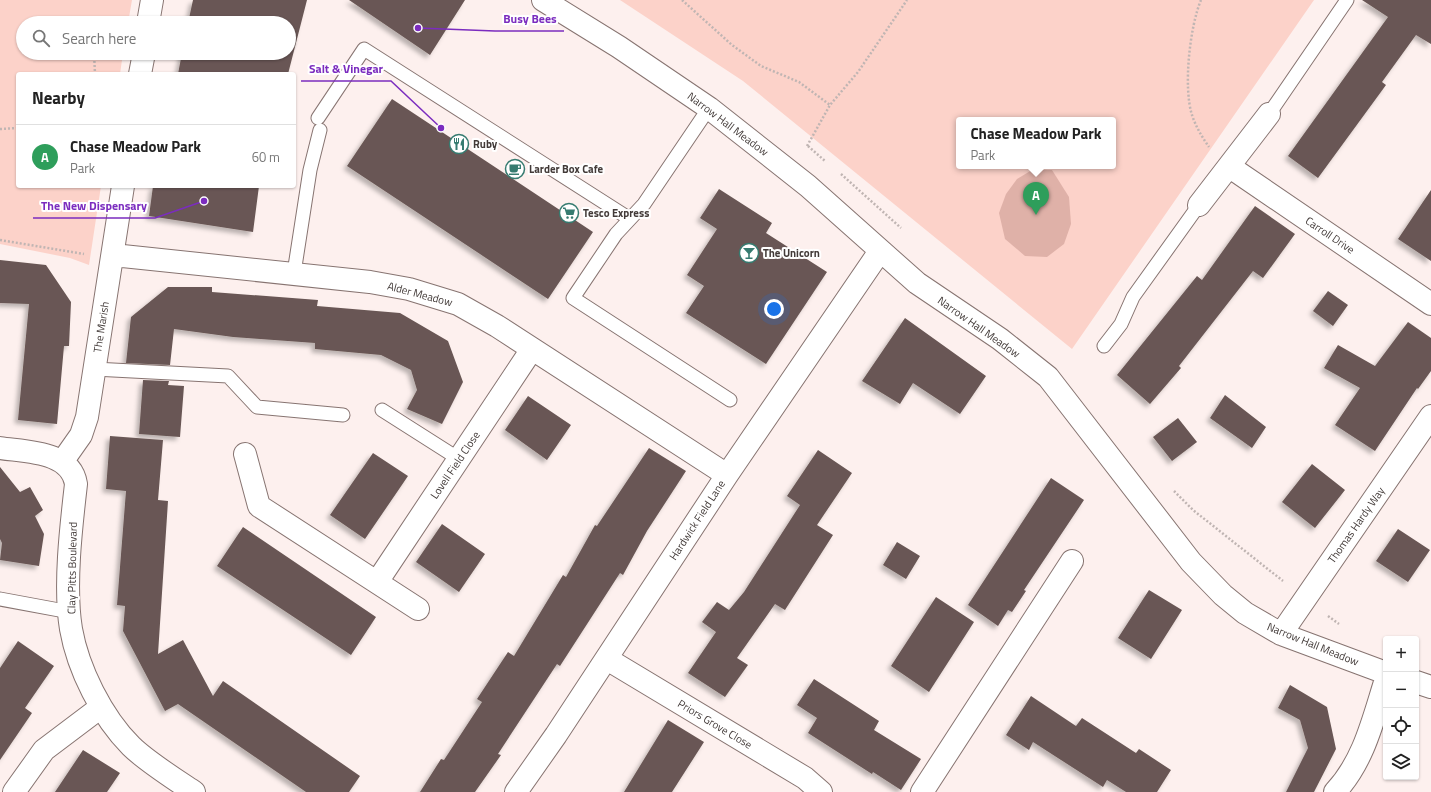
<!DOCTYPE html>
<html lang="en">
<head>
<meta charset="utf-8">
<style>
	body { margin:0; font-family:"Titillium Web",sans-serif; background:#f2f2f2; color:#222 }
	.controls { position:absolute; right:12px; bottom:12px; display:grid; overflow:hidden; border-radius:4px; box-shadow:0 1px 3px #0004 }
	.controls button { width:36px; height:36px; display:grid; place-items:center; padding:0; border:0; border-bottom:1px solid #e0e0e0; background:#fff; color:#222; font:20px sans-serif }
	.you { position:absolute; left:774px; top:309px; width:14px; height:14px; margin:-10px; border:3px solid #fff; border-radius:50%; background:#1a73e8; box-shadow:0 0 0 6px #1a73e833 }
	.badge { display:grid; place-items:center; width:26px; height:26px; border-radius:50%; background:#1a73e8; color:#fff; font-size:13px; font-weight:700 }
	.pin { position:absolute; translate:-50% -33px; filter:drop-shadow(0 1px 2px #0008) }
	.pin::after { content:''; position:absolute; top:21px; width:14px; height:12px; background:inherit; clip-path:polygon(0 0,100% 0,50% 100%) }
	.popup { position:absolute; left:956px; top:117px; width:160px; height:52px; box-sizing:border-box; display:grid; place-content:center; border-radius:4px; background:#fff; filter:drop-shadow(0 1px 3px #0005); font-size:13px; white-space:nowrap; color:#767676 }
	.popup b { font-size:15px; color:#222 }
	.popup::after { content:''; position:absolute; left:50%; top:100%; margin-left:-8px; border:8px solid transparent; border-top-color:#fff }
	.list { margin:0; padding:0; list-style:none }
	h2 { display:flex; justify-content:space-between; align-items:center; height:52px; margin:0; padding:0 16px; font-size:17px }
	h2 small { font-size:13px; font-weight:400; color:#767676 }
	.list li { display:grid; grid-template-columns:26px 1fr auto; gap:12px; align-items:center; box-sizing:border-box; height:64px; padding:0 16px; border-top:1px solid #e0e0e0 }
	.list b { display:block; font-size:15px; white-space:nowrap }
	.list p { margin:0; font-size:13px; white-space:nowrap; color:#767676 }
	.list em { font-size:13px; font-style:normal; color:#767676 }
	.icon { flex:none; width:22px; height:22px; fill:none; stroke:currentColor; stroke-width:2; stroke-linecap:round; stroke-linejoin:round }
	.map { position:relative; flex:none; width:1431px; height:792px; overflow:hidden }
	.search { position:absolute; background:#fff; box-shadow:0 1px 3px #0004; left:16px; top:16px; width:280px; height:44px; display:flex; align-items:center; gap:10px; box-sizing:border-box; padding:0 14px; border-radius:22px; color:#767676; font-size:15px }
	.panel { position:absolute; background:#fff; box-shadow:0 1px 3px #0004; left:16px; top:72px; width:280px; height:116px; border-radius:4px }
	.map>svg:first-child { display:block }
	.green { fill:#fcd2c9; fill-rule:evenodd }
	.water { fill:#dfb1a8 }
	.building { fill:#695754; filter:url(#shadow) }
	.lines { fill:none; stroke-linecap:round; stroke-linejoin:round }
	.lane-casing { stroke:#877471; stroke-width:15 }
	.street-casing { stroke:#877471; stroke-width:24 }
	.path { stroke:#c0b5b3; stroke-width:2.5; stroke-dasharray:2 2; stroke-linecap:butt }
	.lane { stroke:#fff; stroke-width:13 }
	.street { stroke:#fff; stroke-width:22 }
	.labels { text-anchor:middle; dominant-baseline:central; stroke-width:4; stroke-linejoin:round; paint-order:stroke }
	.street-label { font-size:11px; fill:#423a38; stroke:#fff }
	.poi-label { font-size:11px; font-weight:bold; fill:#423a38; stroke:#fff; text-anchor:start }
	.leader { fill:none; stroke:#7b2cbf; stroke-width:1.5 }
	.callout-dot { fill:#7b2cbf; stroke:#fff; stroke-width:1.5 }
	.callout-label { font-size:12px; text-anchor:middle; font-weight:bold; fill:#7b2cbf; stroke:#fff; stroke-width:4; stroke-linejoin:round; paint-order:stroke }
</style>
</head>
<body>
<div class="map">
<svg width="1431" height="792" viewBox="0 0 1431 792">
	<defs>
		<filter id="shadow"><feDropShadow dx="-3.5" dy="3.5" stdDeviation="2" flood-color="#0004"/></filter>
	</defs>
	<rect width="100%" height="100%" fill="#fdf0ee"/>
	<!-- green -->
	<path class="green" d="M0,0h132l-4,23h-105v30h100l-3,21h-102v112h83l-12,79 -19,-7 -70,-14z
		M620,0h694l-242,349 -329,-268zM959,120h154v46h-154z"/>
	<!-- water -->
	<path class="water" d="M1032,170h20l17,27 2,27 -7,20 -17,13 -22,-1 -20,-17 -6,-26 7,-19 11,-15z"/>
	<!-- building -->
	<path class="building" d="M193,0h114l-19,74h-110l4,-21h107v-30h-101z
		M349,0h116l-35,55z
		M1362,0h69v44l-15,-9 -34,47 4,3 -68,93 -30,-22 100,-139z
		M392,99l201,133 -45,67 -201,-133z
		M153,186h106l-6,46 -104,-16z
		M719,189l53,34 -6,10 61,39 -61,92 -80,-51 18,-27 -17,-11 30,-46 -17,-11z
		M1431,190v71l-33,-22z
		M1255,206l40,28 -32,44 -10,-7 -74,95 2,2 -31,36 -33,-29 80,-99 5,4z
		M0,260l46,5 25,37 -2,44h-5l-7,78 -39,-4 11,-116 -29,-1z
		M168,287h44v5l106,8 -1,6 83,7 48,28 15,41 -21,42 -35,-15 10,-19 -6,-20 -30,-15 -66,-6v-6l-82,-6 -59,-8 -4,36 -44,-2 5,-46z
		M1328,291l20,14 -15,21 -20,-15z
		M905,318l81,58 -26,38 -47,-31 -13,21 -38,-23z
		M1408,322l23,16v33l-13,18 -1,-1 -42,63 -40,-26 25,-37 -36,-20 14,-23 37,21z
		M143,380l26,1 -1,4 16,1 -4,51 -41,-3z
		M1225,395l41,32 -14,21 -42,-30z
		M528,396l43,29 -24,35 -42,-30z
		M1178,418l19,24 -25,19 -19,-24z
		M110,436l53,4 -5,60 10,1 -10,153 25,-14 30,56 10,-15 137,95 -11,16h-43l-128,-88 -13,7 -42,-80 2,-25 -8,-1 9,-114 -20,-2z
		M649,448l37,23 -39,60 -24,44 -3,-2 -60,93 -3,-2 -59,90 3,1 -26,37h-55l21,-33 3,1 38,-58 -5,-3 31,-47 6,4 49,-81 3,2 29,-52 2,1z
		M818,450l34,23 -35,52 16,10 -48,75 -10,-6 -38,54 11,7 -23,32 -37,-24 28,-41 -14,-10 15,-20 12,8 15,-18 56,-87 -13,-9z
		M373,453l35,23 -43,63 -35,-24z
		M1312,464l33,26 -30,38 -33,-26z
		M0,467l20,25 10,-5 13,23 -8,6 9,18 -5,32 -39,-6 2,-17 -2,-4z
		M1051,478l33,22 -60,90 2,1 -14,21 -4,-2 -10,16 -30,-21z
		M442,524l43,30 -26,38 -43,-30z
		M243,527l133,90 -25,38 -134,-89z
		M1398,529l32,21 -22,32 -32,-21z
		M897,542l23,14 -14,23 -23,-14z
		M1149,590l33,20 -31,49 -33,-21z
		M936,597l38,25 -45,70 -38,-26z
		M18,641l36,25 -29,42 7,5 -32,47v-92z
		M814,679l65,42 -5,9 47,29 -20,31 -28,-18 -1,2 -64,-41 9,-15 -20,-13z
		M1290,685l37,22 9,42 -22,43h-28l22,-44 -8,-28 -22,-12z
		M1031,696l45,30 6,-8 54,35 3,-4 32,21 -14,22h-31l-19,-12 -4,7 -70,-45 -4,8 -23,-15z
		M668,720l36,22 -32,50h-48z
		M83,750l37,23 -13,19h-52z"/>
	<g class="lines">
		<!-- lane casing -->
		<g class="lane-casing">
			<path id="lane" d="M1269,114l78,-114
				M318,118l46,-69 266,170 14,-15 65,-96
				M630,219l-14,15 -43,64 157,102
				M294,273l16,-103 10,-40
				M1104,346l17,-22 12,-27 66,-92
				M94,369l134,7 29,31 86,8
				M382,410l77,49
				M0,599l70,13"/>
		</g>
		<!-- street casing -->
		<g class="street-casing">
			<path id="street" d="M543,0l76,47 90,61 99,78 109,97 83,56 48,38 143,185 32,33 22,18 36,21 105,39
				M148,23l4,-23
				M140,74l4,-21
				M1230,167l201,137
				M1199,205l70,-91
				M113,255l257,27 39,7 49,15 39,22 230,149
				M0,448c26,4 71,3 76,36 -5,43 -12,103 -5,145 7,40 31,88 60,117 15,15 45,34 63,46
				M245,454l14,52 159,103
				M62,462l19,-27 6,-18 36,-231
				M377,582l155,-233
				M1281,634l150,-218
				M607,659l198,119 16,14
				M1416,682l15,5
				M14,792l30,-42 57,-43
				M516,792l40,-57 171,-260 153,-224
				M922,792l150,-231
				M1335,792c29,-31 38,-72 51,-113"/>
		</g>
		<!-- path -->
		<path class="path" d="M682,0l50,45 29,21 38,16 31,23
			M1201,0c-11,26 -18,87 -9,115 4,12 10,22 17,32
			M94,53l1,21
			M0,129l18,-1
			M807,146l23,-41 28,-33 49,-72
			M808,146l17,15
			M841,174l60,54
			M0,240l84,14
			M1174,491l19,19 90,71
			M1328,616l11,8"/>
		<!-- lane -->
		<use href="#lane" class="lane"/>
		<!-- street -->
		<use href="#street" class="street"/>
	</g>
	<!-- icons -->
	<defs>
		<g id="restaurant-ring" transform="scale(1)"><circle r="9.5" fill="#fff" stroke="#367b70" stroke-width="1.5"/><path d="M-5-6h1v4h1v-4h1v4h1v-4h1v5L-1.5 .5V6h-2V.5L-5-1ZM5-6V6H3V1.5H1.5Q1.5-4 5-6Z" fill="#367b70"/></g>
		<g id="cafe-ring" transform="scale(1)"><circle r="9.5" fill="#fff" stroke="#367b70" stroke-width="1.5"/><path d="M-5.5-4.5H6V0H3Q3 3.5 0 3.5H-2.5Q-5.5 3.5-5.5 0ZM3-3.2v2h1.7v-2ZM-6 4.5H4V6H-6Z" fill="#367b70"/></g>
		<g id="supermarket-ring" transform="scale(1)"><circle r="9.5" fill="#fff" stroke="#367b70" stroke-width="1.5"/><path d="M-6-5.5h2.5l.6 2H6L4.5 2H-2.5L-4.4-4H-6ZM-1.5 3.2a1.3 1.3 0 1 0 .1 0ZM3 3.2a1.3 1.3 0 1 0 .1 0Z" fill="#367b70"/></g>
		<g id="bar-ring" transform="scale(1)"><circle r="9.5" fill="#fff" stroke="#367b70" stroke-width="1.5"/><path d="M-6-5H6L.8 .8V4.5H3.5V6h-7V4.5H-.8V.8Z" fill="#367b70"/></g>
	</defs>
	<g fill-rule="evenodd">
		<use href="#restaurant-ring" x="459" y="144"/>
		<use href="#cafe-ring" x="515" y="169"/>
		<use href="#supermarket-ring" x="569" y="213"/>
		<use href="#bar-ring" x="749" y="253"/>
	</g>
	<g class="labels">
		<!-- street labels -->
		<g class="street-label">
			<text transform="translate(728 124) rotate(37)">Narrow Hall Meadow</text>
			<text transform="translate(1330 235) rotate(34)">Carroll Drive</text>
			<text transform="translate(420 294) rotate(15)">Alder Meadow</text>
			<text transform="translate(101 327) rotate(-81)">The Marish</text>
			<text transform="translate(979 327) rotate(35)">Narrow Hall Meadow</text>
			<text transform="translate(455 465) rotate(-56)">Lovell Field Close</text>
			<text transform="translate(697 520) rotate(-57)">Hardwick Field Lane</text>
			<text transform="translate(1356 525) rotate(-55)">Thomas Hardy Way</text>
			<text transform="translate(72 568) rotate(-89)">Clay Pitts Boulevard</text>
			<text transform="translate(1313 644) rotate(22)">Narrow Hall Meadow</text>
			<text transform="translate(715 724) rotate(31)">Priors Grove Close</text>
		</g>
		<!-- poi labels -->
		<g class="poi-label">
			<text x="473" y="144">Ruby</text>
			<text x="529" y="169">Larder Box Cafe</text>
			<text x="583" y="213">Tesco Express</text>
			<text x="763" y="253">The Unicorn</text>
		</g>
	</g>
	<!-- callouts -->
	<path class="leader" d="M418 28L495 31H564M441 128L391 81H301M204 201L155 218H33"/>
	<g class="callout-dot">
		<circle cx="418" cy="28" r="4"/>
		<circle cx="441" cy="128" r="4"/>
		<circle cx="204" cy="201" r="4"/>
	</g>
	<g class="callout-label">
		<text x="530" y="23">Busy Bees</text>
		<text x="346" y="73">Salt &amp; Vinegar</text>
		<text x="94" y="210">The New Dispensary</text>
	</g>
</svg>
<div class="controls">
<button>+</button>
<button>−</button>
<button><svg class="icon" aria-label="locate" viewBox="0 0 24 24"><circle cx="12" cy="12" r="6"/><path d="M12 2v4M12 18v4M2 12h4M18 12h4"/></svg></button>
<button><svg class="icon" aria-label="layers" viewBox="0 0 24 24"><path d="M12 4l9 5-9 5-9-5zM3 14l9 5 9-5"/></svg></button>
</div>
<div class="you"></div>
<div class="pin badge" style="left:1036px;top:215px;background:#2e9e5b">A</div>
<div class="popup"><b>Chase Meadow Park</b>Park</div>
<div class="search"><svg class="icon" aria-label="search" viewBox="0 0 24 24"><circle cx="10" cy="10" r="6"/><path d="M15 15l6 6"/></svg>Search here</div>
<section class="panel">
<h2>Nearby<small></small></h2>
<ul class="list">
<li><span class="badge" style="background:#2e9e5b">A</span><div><b>Chase Meadow Park</b><p>Park</p></div><em>60 m</em></li>
</ul>
</section>
</div>
</body>
</html>
